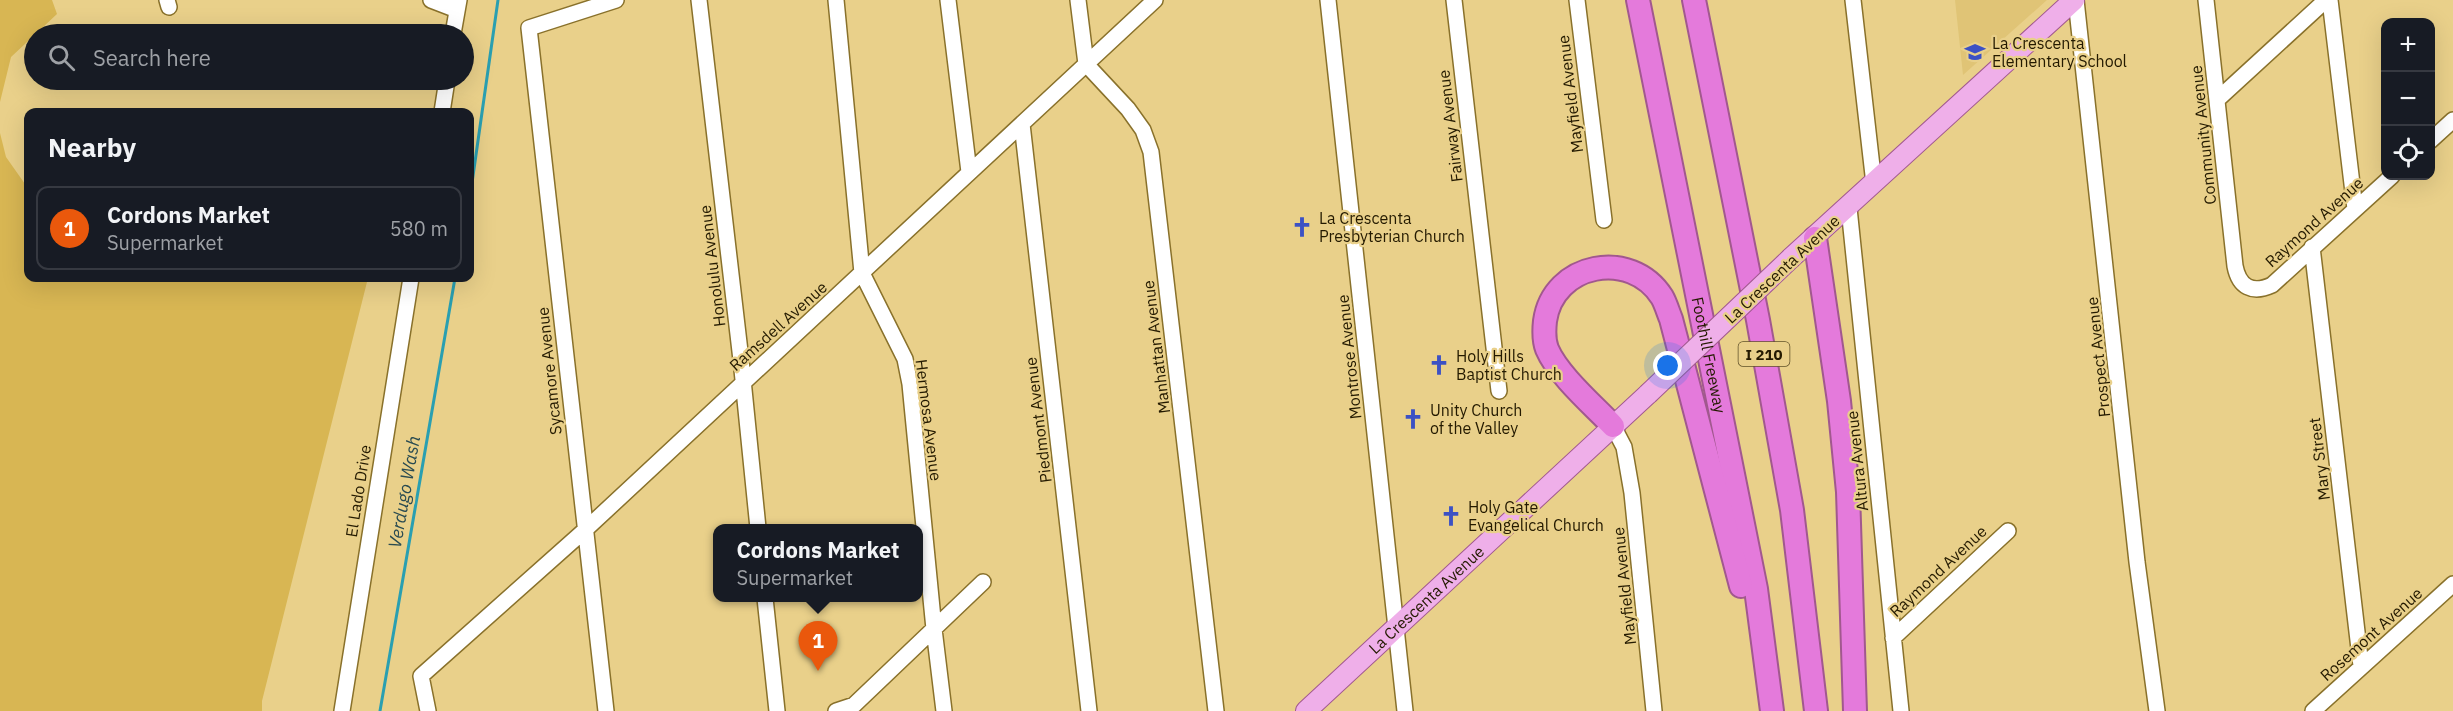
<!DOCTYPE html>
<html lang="en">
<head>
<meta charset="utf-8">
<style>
	body { margin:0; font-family:"IBM Plex Sans",sans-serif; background:#20242c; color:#f1f3f6 }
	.controls { position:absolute; right:18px; top:18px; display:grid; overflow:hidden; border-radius:12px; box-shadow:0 6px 24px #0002 }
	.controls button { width:54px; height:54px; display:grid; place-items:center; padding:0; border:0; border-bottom:2px solid #363941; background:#171b24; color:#f1f3f6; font:30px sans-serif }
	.you { position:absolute; left:1668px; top:366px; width:21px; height:21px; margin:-15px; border:4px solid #fff; border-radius:50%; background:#1a73e8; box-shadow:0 0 0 9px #1a73e833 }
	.badge { display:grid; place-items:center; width:39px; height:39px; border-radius:50%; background:#ea580c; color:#fff; font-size:20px; font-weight:700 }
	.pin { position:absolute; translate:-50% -50px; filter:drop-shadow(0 2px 3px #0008) }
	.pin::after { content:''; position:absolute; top:32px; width:21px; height:18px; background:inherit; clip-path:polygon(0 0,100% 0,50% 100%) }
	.popup { position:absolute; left:713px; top:524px; width:210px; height:78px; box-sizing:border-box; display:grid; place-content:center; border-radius:12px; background:#171b24; filter:drop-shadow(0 2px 4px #0005); font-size:20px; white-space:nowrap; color:#9ea1a6 }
	.popup b { font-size:22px; color:#f1f3f6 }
	.popup::after { content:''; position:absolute; left:50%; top:100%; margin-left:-12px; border:12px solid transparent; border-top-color:#171b24 }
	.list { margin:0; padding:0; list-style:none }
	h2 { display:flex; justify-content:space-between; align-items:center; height:78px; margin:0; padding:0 24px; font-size:26px }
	h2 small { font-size:20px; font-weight:400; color:#9ea1a6 }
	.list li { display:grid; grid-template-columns:39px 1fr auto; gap:18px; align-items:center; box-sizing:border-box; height:84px; margin:0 12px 12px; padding:0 12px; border:2px solid #363941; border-radius:12px }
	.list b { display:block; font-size:22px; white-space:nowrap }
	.list p { margin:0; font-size:20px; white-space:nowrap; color:#9ea1a6 }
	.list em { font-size:20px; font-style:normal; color:#9ea1a6 }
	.icon { flex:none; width:33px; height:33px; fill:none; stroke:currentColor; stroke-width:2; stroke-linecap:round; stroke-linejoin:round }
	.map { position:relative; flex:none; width:2453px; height:711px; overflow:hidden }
	.search { position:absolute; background:#171b24; box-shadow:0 6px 24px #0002; left:24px; top:24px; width:450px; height:66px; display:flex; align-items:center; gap:15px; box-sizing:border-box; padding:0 21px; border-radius:33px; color:#9ea1a6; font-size:22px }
	.panel { position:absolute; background:#171b24; box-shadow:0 6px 24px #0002; left:24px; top:108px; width:450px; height:174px; border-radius:12px }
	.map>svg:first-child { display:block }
	.built { fill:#e0c476 }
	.green { fill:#d8b653 }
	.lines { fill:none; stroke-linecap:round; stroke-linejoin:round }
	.stream { stroke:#2a9fb1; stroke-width:3 }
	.minor-casing { stroke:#89712b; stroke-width:18 }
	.major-casing { stroke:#a1588e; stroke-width:22 }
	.highway-casing { stroke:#a1588e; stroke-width:26 }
	.minor { stroke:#fff; stroke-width:15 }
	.major { stroke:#efafe9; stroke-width:20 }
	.highway { stroke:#e47adb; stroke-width:22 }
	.major-bridge-casing { stroke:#a1588e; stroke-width:22; stroke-linecap:butt }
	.major-bridge { stroke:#efafe9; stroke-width:20 }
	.labels { text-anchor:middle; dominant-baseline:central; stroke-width:4.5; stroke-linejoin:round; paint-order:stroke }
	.shield { fill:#e9d08a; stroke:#5f5129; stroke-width:1.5 }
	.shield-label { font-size:15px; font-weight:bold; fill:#241a00 }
	.poi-label { font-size:16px; fill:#241a00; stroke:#e9d08a; text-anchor:start }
	.street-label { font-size:16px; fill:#241a00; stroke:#e9d08a }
	.water-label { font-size:18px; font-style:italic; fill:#2a4b51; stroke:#e9d08a }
</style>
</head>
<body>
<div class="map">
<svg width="2453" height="711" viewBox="0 0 2453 711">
	<rect width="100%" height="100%" fill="#e9d08a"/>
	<!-- built -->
	<path class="built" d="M1955,0h92l-84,75z"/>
	<!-- green -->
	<path class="green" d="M0,0h52l5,14 -46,43 -11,45z
		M0,133l6,24 19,27 3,-1v95h340l-106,423v10h-262z"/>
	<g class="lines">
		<!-- stream -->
		<path class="stream" d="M470,197l28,-197
			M380,711l75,-433"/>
		<!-- minor casing -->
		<g class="minor-casing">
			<path id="minor" d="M167,0l2,7
				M431,0l26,10
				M699,0l42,360 17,168
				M836,0l26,273 43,86 5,25 24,245 10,82
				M948,0l21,172
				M1078,0l8,64 42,45 15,21 8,22 65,559
				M1328,0l77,711
				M1454,0l45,391
				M1577,0l27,220
				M1853,0l21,184
				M2076,0l61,562 20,149
				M2206,0l29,266c4,21 17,28 37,19l120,-109
				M2330,0l25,209
				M453,34l6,-34
				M2218,99l108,-99
				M442,112l5,-32
				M1022,124l67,587
				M2430,141l23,-21
				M1849,208l52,503
				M2312,247l49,419
				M1613,426l11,21 8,46 22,218
				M765,598l12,113
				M1893,638l115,-107
				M342,711l69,-433
				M428,711l-7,-35 164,-146 570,-530
				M606,711l-77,-683 87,-28
				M836,711l18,-6 129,-123
				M2313,711l140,-127"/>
		</g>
		<!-- major casing -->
		<g class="major-casing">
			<g id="major">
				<path d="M1791,258l283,-258"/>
				<path id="s1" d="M1306,711l342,-317"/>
			</g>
		</g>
		<!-- highway casing -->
		<g class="highway-casing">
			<g id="highway">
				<path id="s2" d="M1638,0l118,589 16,122"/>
				<path d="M1694,0l64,320 34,190 24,201"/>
				<path d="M1815,238l24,163 9,91 7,219"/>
				<path d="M1613,426c-20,-21 -55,-51 -66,-77 -3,-8 -3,-19 -2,-28 8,-58 86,-73 117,-24 4,7 6,15 9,22l70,267"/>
			</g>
		</g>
		<!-- minor -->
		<use href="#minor" class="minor"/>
		<!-- major -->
		<use href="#major" class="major"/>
		<!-- highway -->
		<use href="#highway" class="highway"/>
		<!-- major-bridge casing -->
		<g class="major-bridge-casing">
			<path id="major-bridge" d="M1648,394l143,-136"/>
		</g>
		<!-- major-bridge -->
		<use href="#major-bridge" class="major-bridge"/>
	</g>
	<!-- icons -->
	<defs>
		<g id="school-bare" transform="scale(1.62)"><path d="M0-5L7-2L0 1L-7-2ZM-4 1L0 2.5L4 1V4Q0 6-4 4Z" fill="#3c51c4" stroke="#e9d08a" stroke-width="2.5" paint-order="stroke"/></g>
		<g id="church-bare" transform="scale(1.62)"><path d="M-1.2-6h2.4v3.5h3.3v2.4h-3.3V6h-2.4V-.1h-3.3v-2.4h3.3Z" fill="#3c51c4" stroke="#e9d08a" stroke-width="2.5" paint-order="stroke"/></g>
	</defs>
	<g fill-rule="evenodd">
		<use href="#school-bare" x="1975" y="52"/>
		<use href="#church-bare" x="1302" y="227"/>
		<use href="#church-bare" x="1439" y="365"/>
		<use href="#church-bare" x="1413" y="419"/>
		<use href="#church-bare" x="1451" y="516"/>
	</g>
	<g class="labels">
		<!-- shield labels -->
		<rect class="shield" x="1738.5" y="342" width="51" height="24" rx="4.5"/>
		<g class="shield-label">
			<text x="1764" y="354">I 210</text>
		</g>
		<!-- poi labels -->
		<g class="poi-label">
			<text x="1992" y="43">La Crescenta<tspan x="1992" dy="18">Elementary School</tspan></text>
			<text x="1319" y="218">La Crescenta<tspan x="1319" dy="18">Presbyterian Church</tspan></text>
			<text x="1456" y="356">Holy Hills<tspan x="1456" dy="18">Baptist Church</tspan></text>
			<text x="1430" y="410">Unity Church<tspan x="1430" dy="18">of the Valley</tspan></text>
			<text x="1468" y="507">Holy Gate<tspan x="1468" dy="18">Evangelical Church</tspan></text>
		</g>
		<!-- street labels -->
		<g class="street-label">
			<text transform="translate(1570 94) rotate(-97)">Mayfield Avenue</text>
			<text transform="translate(1450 126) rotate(-97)">Fairway Avenue</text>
			<text transform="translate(2203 135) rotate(-96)">Community Avenue</text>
			<text transform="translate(2314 222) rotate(-42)">Raymond Avenue</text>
			<text transform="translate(712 266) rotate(-97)">Honolulu Avenue</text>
			<text transform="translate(1782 269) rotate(-43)">La Crescenta Avenue</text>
			<text transform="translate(778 326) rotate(-42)">Ramsdell Avenue</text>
			<text transform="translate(1156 347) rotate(-97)">Manhattan Avenue</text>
			<text stroke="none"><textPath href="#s2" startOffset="362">Foothill Freeway</textPath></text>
			<text transform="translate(1349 357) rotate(-96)">Montrose Avenue</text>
			<text transform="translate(2098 357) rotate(-96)">Prospect Avenue</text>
			<text transform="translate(549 371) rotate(-96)">Sycamore Avenue</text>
			<text transform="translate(929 420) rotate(83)">Hermosa Avenue</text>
			<text transform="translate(1038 420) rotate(-97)">Piedmont Avenue</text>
			<text transform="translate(2319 459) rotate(-97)">Mary Street</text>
			<text transform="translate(1857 461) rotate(-96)">Altura Avenue</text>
			<text transform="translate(358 491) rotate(-81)">El Lado Drive</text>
			<text transform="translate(1938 571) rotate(-43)">Raymond Avenue</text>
			<text transform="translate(1624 586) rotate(-96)">Mayfield Avenue</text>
			<text stroke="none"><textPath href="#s1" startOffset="164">La Crescenta Avenue</textPath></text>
			<text transform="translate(2371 634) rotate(-42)">Rosemont Avenue</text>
		</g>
		<!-- water labels -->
		<g class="water-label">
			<text transform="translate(404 492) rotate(-80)">Verdugo Wash</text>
		</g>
	</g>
</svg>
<div class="controls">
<button>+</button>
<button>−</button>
<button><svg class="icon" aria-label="locate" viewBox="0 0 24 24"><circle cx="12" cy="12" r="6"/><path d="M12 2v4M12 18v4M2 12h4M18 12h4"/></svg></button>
</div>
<div class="you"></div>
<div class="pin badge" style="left:818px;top:671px">1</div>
<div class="popup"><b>Cordons Market</b>Supermarket</div>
<div class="search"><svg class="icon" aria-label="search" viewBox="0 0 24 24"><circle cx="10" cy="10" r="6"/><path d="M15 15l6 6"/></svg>Search here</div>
<section class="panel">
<h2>Nearby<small></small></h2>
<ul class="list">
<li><span class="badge">1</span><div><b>Cordons Market</b><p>Supermarket</p></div><em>580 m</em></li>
</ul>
</section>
</div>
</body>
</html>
